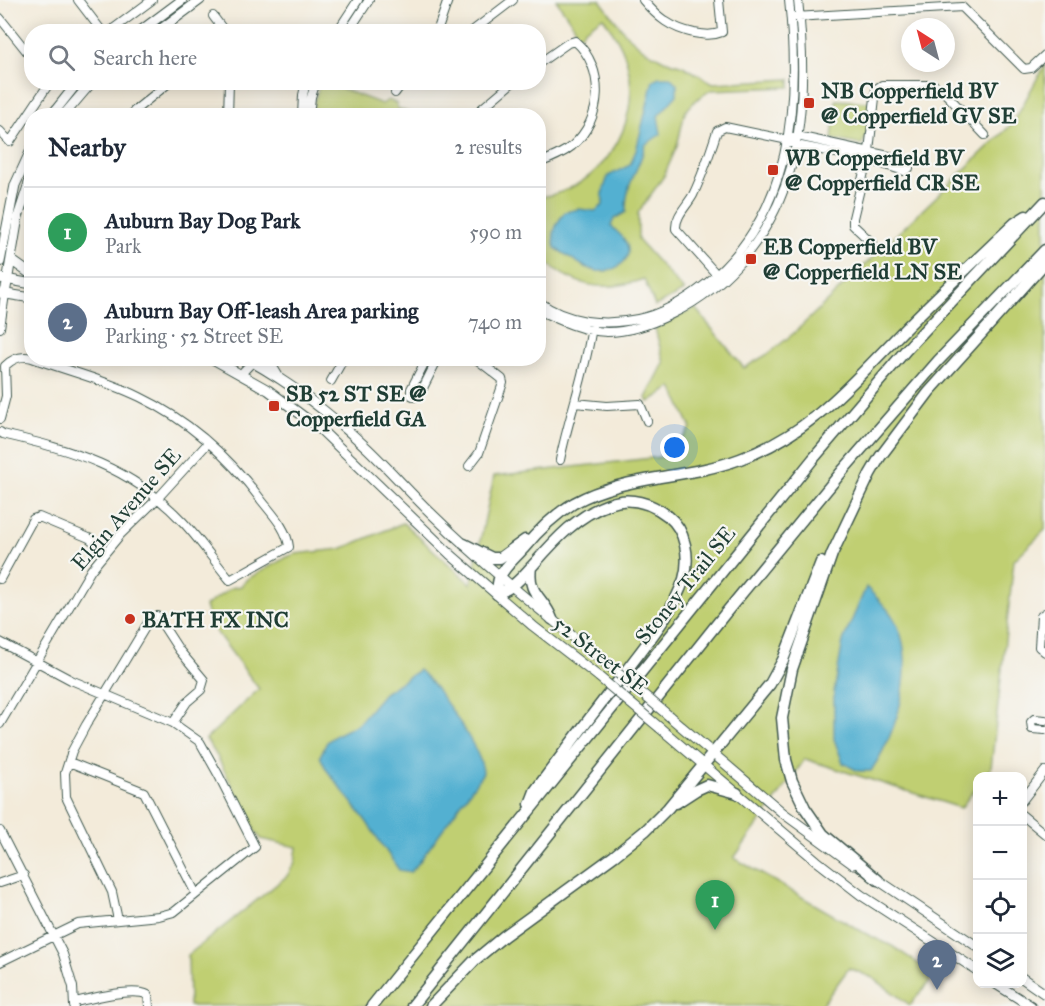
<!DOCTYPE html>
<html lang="en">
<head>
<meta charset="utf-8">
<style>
	body { margin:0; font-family:"IM FELL Great Primer",serif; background:#f6f6f7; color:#1f2937 }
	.controls { position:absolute; right:18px; bottom:18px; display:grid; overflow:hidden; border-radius:12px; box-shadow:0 3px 15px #0003 }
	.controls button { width:54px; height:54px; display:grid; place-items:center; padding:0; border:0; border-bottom:2px solid #e0e1e3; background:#fff; color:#1f2937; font:30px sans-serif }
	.compass { position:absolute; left:901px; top:18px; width:54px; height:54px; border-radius:50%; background:#fff; box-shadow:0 3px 15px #0003; rotate:324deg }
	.you { position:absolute; left:675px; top:448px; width:21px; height:21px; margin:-15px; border:4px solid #fff; border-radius:50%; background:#1a73e8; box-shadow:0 0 0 9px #1a73e833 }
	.badge { display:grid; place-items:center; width:39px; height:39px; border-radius:50%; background:#d93025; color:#fff; font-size:20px; font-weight:700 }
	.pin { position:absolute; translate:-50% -50px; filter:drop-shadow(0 2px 3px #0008) }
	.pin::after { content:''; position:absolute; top:32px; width:21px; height:18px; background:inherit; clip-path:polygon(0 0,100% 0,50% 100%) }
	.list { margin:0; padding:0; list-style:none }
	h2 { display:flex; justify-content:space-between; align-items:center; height:78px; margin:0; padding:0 24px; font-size:26px }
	h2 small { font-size:20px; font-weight:400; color:#747a83 }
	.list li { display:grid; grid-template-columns:39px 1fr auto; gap:18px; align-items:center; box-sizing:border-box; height:90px; padding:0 24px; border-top:2px solid #e0e1e3 }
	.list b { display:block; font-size:22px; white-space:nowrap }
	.list p { margin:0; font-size:20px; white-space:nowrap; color:#747a83 }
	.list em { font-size:20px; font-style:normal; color:#747a83 }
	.icon { flex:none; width:33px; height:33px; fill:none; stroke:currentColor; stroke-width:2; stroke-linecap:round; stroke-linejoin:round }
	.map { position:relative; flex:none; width:1045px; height:1006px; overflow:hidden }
	.search { position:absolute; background:#fff; box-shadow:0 3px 15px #0003; left:24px; top:24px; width:522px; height:66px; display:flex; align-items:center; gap:15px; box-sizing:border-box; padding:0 21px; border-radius:24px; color:#747a83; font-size:22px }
	.panel { position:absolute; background:#fff; box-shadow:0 3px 15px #0003; left:24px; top:108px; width:522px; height:258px; border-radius:24px }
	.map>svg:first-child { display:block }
	.green { fill:#c0cf72; stroke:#708653; stroke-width:1.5 }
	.water { fill:#53b0d1; stroke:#397682; stroke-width:1.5 }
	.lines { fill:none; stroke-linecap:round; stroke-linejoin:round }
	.minor-casing { stroke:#3f574d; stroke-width:10 }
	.major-casing { stroke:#3f574d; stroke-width:11 }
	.highway-casing { stroke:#3f574d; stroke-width:13 }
	.minor { stroke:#fff; stroke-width:8 }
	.major { stroke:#fff; stroke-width:9 }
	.highway { stroke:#fff; stroke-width:10 }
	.major-bridge-casing { stroke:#3f574d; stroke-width:11; stroke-linecap:butt }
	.major-bridge { stroke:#fff; stroke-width:9 }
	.poi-dot { fill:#c8321e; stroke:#f6f6f2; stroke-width:2 }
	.labels { text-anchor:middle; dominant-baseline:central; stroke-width:4.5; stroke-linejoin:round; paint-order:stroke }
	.poi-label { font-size:22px; font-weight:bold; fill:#1f3d34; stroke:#f6f6f2; text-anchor:start }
	.street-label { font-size:22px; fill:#1f3d34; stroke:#f6f6f2 }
</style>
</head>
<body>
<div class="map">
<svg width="1045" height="1006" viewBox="0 0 1045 1006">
	<rect width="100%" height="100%" fill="#f6f6f2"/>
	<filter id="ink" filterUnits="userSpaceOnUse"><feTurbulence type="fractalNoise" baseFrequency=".0167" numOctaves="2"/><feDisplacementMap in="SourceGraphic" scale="12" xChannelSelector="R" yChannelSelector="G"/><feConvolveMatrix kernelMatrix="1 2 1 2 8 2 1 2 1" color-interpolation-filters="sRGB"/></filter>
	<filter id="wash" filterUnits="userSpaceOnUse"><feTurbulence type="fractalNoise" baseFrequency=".008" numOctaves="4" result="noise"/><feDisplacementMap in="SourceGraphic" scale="24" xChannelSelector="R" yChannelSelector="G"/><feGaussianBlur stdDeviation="1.35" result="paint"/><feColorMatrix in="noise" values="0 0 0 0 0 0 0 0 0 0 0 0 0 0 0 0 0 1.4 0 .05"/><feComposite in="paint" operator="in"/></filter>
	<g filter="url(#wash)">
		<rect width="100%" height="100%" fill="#f3ebda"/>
		<!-- green -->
		<path class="green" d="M556,0h44l26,34 17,15 21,11 19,6 30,17 77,-4v8l-79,3 -15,10 -11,12 -8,34 -13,30 -26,37v27l46,51 -29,15 -11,-27c-43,15 -73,7 -105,-23l-1,-47 3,-12c60,-8 101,-72 87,-130 -4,-19 -14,-34 -25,-50l-19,13 -3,5 -5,-2 -1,-6z
			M1045,64v466l-31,30 -23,208 -6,8h-7l-1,10 -16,22 -156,-49 -71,99 136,78 22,10 43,29 -25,30 -37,-27 -24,-10 -28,38h-632l-1,-51 99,-79 8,-14 2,-15 -36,-8 -6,-8 -38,-75 -11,-17 53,-50 -48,-64 -6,-19 26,-18 10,-2 6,-7 40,-22 8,-3 46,-5 62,-26 68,61 23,-108 175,-20 22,-28 -19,-41 -23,15 -3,-4 18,-35 -9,-35 40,-20 49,60 24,-14 26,-21 219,-210z
			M320,82l6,1 56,21 6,-4 8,3 2,6 18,6 -103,1 1,-13z
			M836,100l33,2c-1,13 1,33 -8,43l-29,-6z"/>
		<!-- water -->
		<path class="water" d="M659,77h11l7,7v11l-19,21 3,18 -16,11c-6,27 -20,37 -19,67l-12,7 -3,7c6,6 16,13 17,23 2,15 -18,24 -31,22 -15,-3 -28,-15 -42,-23 -4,-15 0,-23 10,-36l14,-3 16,2 8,-6v-14l5,-15 22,-11 7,-18 16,-67z
			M866,587c8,8 18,17 25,27 30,45 7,116 -20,157h-13l-15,-8 -9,-24v-47l9,-51z
			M419,670c17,15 64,81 64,103l-63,88 -9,11 -12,-2 -33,-49 -40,-52 -6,-13 7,-14 9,-7 22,-11 26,-31z"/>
	</g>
	<g filter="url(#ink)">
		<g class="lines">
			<!-- minor casing -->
			<g class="minor-casing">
				<path id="minor" d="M78,0l23,30 5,2
					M643,0c15,18 28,28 51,33 11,2 18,3 28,-1l-3,-32
					M213,16l12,16
					M795,17l167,-10 62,62 7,-1 14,-13
					M0,18l32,40
					M109,32l43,-32
					M337,32l21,-32
					M348,32l21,-32
					M437,32l11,-32
					M471,32l42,-32
					M538,64l30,-21 7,-2c31,27 28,79 -3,105 -10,8 -22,13 -34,17
					M395,93l8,-11
					M133,116l1,-5 36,-29
					M228,116l1,-34
					M302,116l1,-21 3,-13
					M309,116l2,-19 5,-15
					M473,116l40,-34
					M0,131l10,11 38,-57v-3
					M872,243l-19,-18v-7l16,-67 7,-62 6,-4h52l8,5 43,45
					M717,275l-41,-46c-1,-13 11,-23 17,-34 10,-21 17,-42 24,-64l8,-4 63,13 8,5 71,14 37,12 5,-3 -2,-8 -110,-24 -9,4
					M538,301c28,22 67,25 100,18 25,-5 49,-20 68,-35 87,-70 94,-181 83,-284
					M538,310c23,11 44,21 69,22 23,0 45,-8 65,-18 59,-29 102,-83 119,-147 14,-53 13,-113 7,-167
					M0,328l5,-34
					M427,358l-16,31v6l4,2 5,-3 18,-36
					M241,374l15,-16
					M331,381l13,-23
					M575,403l32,3 33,-2 7,17
					M0,419l6,-23 -1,-30c8,-8 16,-11 27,-8
					M0,432l3,2c71,17 127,32 180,88 17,18 31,39 47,58l59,-33c-2,-18 -16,-32 -27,-46 -32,-43 -74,-81 -122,-104 -34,-17 -72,-26 -108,-39
					M560,460c9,-45 26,-88 32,-134
					M469,466l10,-13 24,-70 -1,-4 -27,-21
					M0,579l33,-60 6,-2 50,21 17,13
					M1045,613l-4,3 -2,31 6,5
					M0,642l71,38 102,43 27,19 18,32 37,73 -81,65 -15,4 -81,8 -78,38
					M1045,720l-11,-1 -3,3 1,7 13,1
					M0,724l91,-154 29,-35 37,-36 51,-56
					M69,762l75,30 52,102
					M1022,801l23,-30
					M1022,815l23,19
					M0,831l63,123 10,33 1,19
					M0,883l24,-8
					M118,920l-6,-28 -46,-95 -1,-24 7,-22 14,-26 66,-109h5l22,34 25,30 -3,10 -14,12 -14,21
					M74,1002c18,-3 58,-15 74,-7l1,11"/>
			</g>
			<!-- major casing -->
			<g class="major-casing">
				<path id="major" d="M139,32l43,-32
					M157,32l43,-32
					M51,116l27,-34
					M63,116l29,-34
					M11,260l21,15
					M0,262l15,-77 17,-37
					M0,278l32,6
					M0,293l32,5
					M5,294l13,-77 14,-43
					M211,358l57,32 51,38 131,126 83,72 66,51
					M245,358c44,24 85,55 122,90 23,22 44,46 67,68 55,54 115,101 174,149
					M267,358l11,18
					M669,716l114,97 70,51
					M660,728l157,133 44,34 117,76
					M872,876l106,71
					M1022,978l23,16
					M996,984l35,22"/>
			</g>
			<!-- highway casing -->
			<g class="highway-casing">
				<path id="highway" d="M464,544l28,14h8l25,-18
					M531,567c-4,28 13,30 21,52
					M497,594c1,-5 0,-13 3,-17 4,-10 16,-20 23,-28 15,-18 31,-34 51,-46 50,-28 112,-24 166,-44 70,-25 110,-74 160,-125 37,-38 76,-74 115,-111l11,-7
					M497,594c19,-8 24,-16 38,-31 21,-24 43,-48 74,-59 21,-8 42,-1 59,12 18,14 22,42 16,63 -12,36 -39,66 -61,96 -30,38 -59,77 -88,116l-5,13
					M676,803l20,-13 11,-5 30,8
					M878,880l-55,-46 -18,-26 -13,-27 -6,-21 -4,-42 10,-49 40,-115 38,-80 10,-17 49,-65 116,-129
					M372,1006l441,-547 93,-109 139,-148
					M412,1006l312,-391 120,-146 94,-108 107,-111
					M431,1006l44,-46 29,-24 110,-80 32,-26 22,-22 102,-124 13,-24 38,-98"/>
			</g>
			<!-- minor -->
			<use href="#minor" class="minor"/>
			<!-- major -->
			<use href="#major" class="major"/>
			<!-- highway -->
			<use href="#highway" class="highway"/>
			<!-- major-bridge casing -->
			<g class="major-bridge-casing">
				<path id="major-bridge" d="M608,665l61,51
					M599,677l61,51"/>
			</g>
			<!-- major-bridge -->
			<use href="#major-bridge" class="major-bridge"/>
		</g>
	</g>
	<!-- markers -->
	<g class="poi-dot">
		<rect x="803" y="97" width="12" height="12" rx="3"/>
		<rect x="767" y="164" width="12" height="12" rx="3"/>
		<rect x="745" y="253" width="12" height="12" rx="3"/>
		<rect x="268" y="400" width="12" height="12" rx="3"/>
		<circle cx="130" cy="619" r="6"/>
	</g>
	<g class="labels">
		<!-- poi labels -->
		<g class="poi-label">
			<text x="821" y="90">NB Copperfield BV<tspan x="821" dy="25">@ Copperfield GV SE</tspan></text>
			<text x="785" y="157">WB Copperfield BV<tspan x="785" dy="25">@ Copperfield CR SE</tspan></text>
			<text x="763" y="246">EB Copperfield BV<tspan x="763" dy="25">@ Copperfield LN SE</tspan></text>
			<text x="286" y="393">SB 52 ST SE @<tspan x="286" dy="25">Copperfield GA</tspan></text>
			<text x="142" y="619">BATH FX INC</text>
		</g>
		<!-- street labels -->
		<g class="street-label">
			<text transform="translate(126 509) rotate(-49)">Elgin Avenue SE</text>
			<text transform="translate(685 585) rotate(-51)">Stoney Trail SE</text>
			<text transform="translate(601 655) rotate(38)">52 Street SE</text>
		</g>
	</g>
</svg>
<div class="controls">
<button>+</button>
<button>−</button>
<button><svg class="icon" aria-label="locate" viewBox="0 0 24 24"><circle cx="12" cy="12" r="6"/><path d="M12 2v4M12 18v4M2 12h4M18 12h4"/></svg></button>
<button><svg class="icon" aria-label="layers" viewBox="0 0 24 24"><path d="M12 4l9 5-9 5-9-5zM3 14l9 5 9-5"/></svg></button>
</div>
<svg class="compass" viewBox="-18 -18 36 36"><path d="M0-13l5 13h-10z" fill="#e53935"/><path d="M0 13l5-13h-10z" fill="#747a83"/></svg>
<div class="you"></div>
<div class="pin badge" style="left:715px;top:930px;background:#2e9e5b">1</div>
<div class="pin badge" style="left:937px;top:990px;background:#5c6f8a">2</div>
<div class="search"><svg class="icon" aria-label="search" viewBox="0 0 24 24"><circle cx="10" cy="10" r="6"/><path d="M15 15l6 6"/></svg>Search here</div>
<section class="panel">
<h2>Nearby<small>2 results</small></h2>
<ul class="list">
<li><span class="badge" style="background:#2e9e5b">1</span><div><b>Auburn Bay Dog Park</b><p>Park</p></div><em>590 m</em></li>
<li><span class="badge" style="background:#5c6f8a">2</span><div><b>Auburn Bay Off-leash Area parking</b><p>Parking · 52 Street SE</p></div><em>740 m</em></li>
</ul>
</section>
</div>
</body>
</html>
